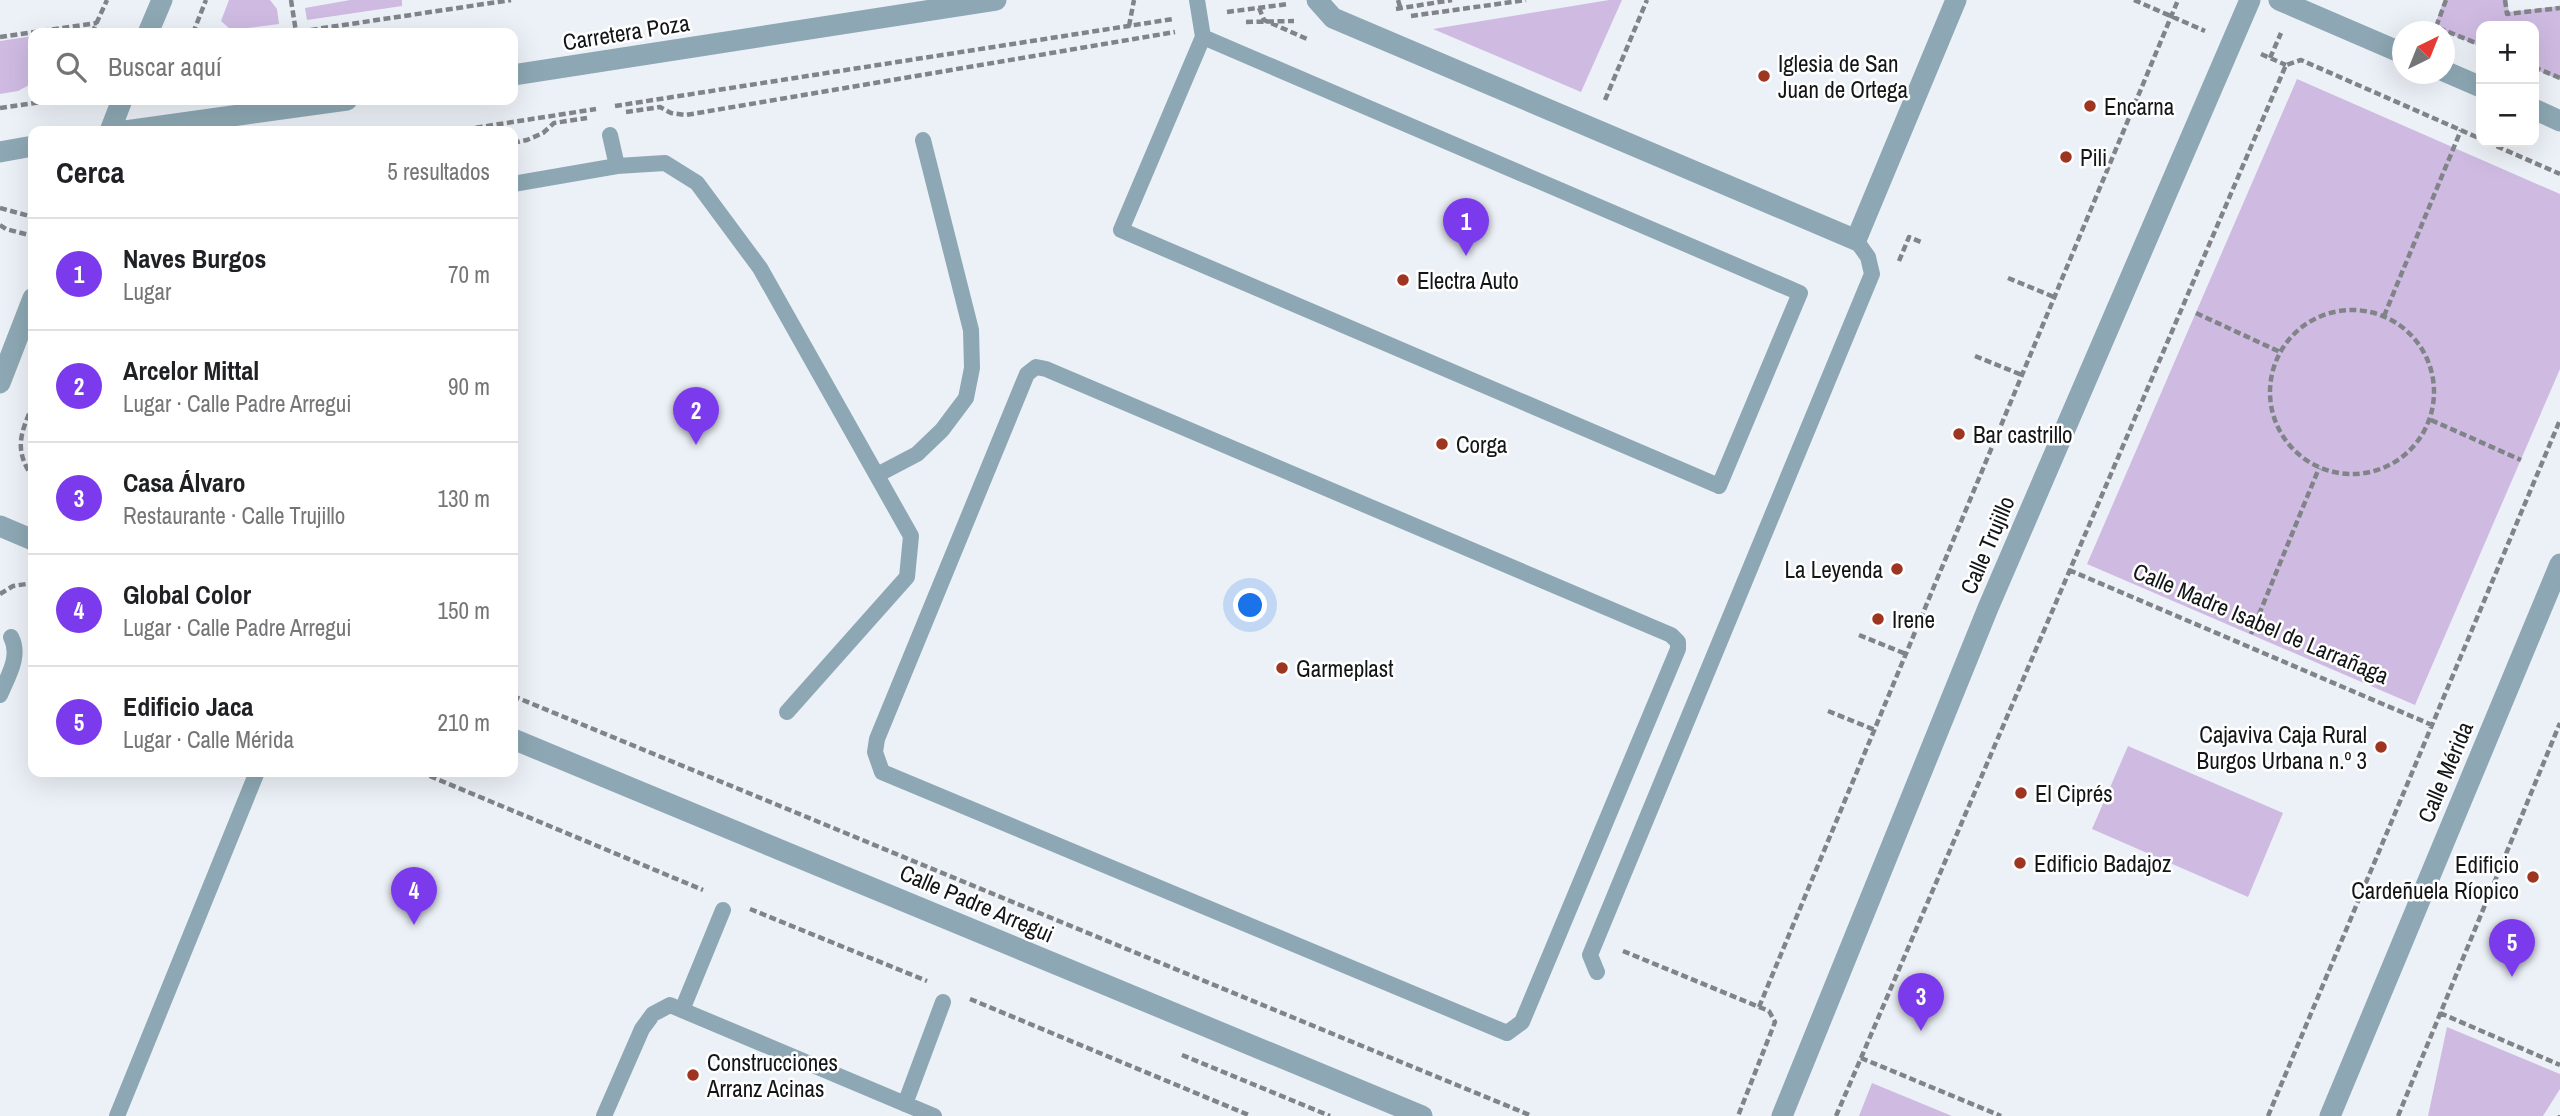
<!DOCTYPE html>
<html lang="es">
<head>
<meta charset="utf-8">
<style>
	body { margin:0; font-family:"Archivo Narrow",sans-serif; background:#f6f6f6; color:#202124 }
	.controls { position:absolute; right:21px; top:21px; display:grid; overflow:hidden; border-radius:14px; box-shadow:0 7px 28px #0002 }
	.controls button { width:63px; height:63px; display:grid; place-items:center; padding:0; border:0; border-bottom:2px solid #e0e0e0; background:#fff; color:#202124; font:35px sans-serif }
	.compass { position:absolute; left:2392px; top:21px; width:63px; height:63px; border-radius:50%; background:#fff; box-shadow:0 7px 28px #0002; rotate:43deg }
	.you { position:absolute; left:1251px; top:606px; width:24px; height:24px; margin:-18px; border:5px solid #fff; border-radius:50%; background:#1a73e8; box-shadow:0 0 0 10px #1a73e833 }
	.badge { display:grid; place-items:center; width:46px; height:46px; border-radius:50%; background:#7c3aed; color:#fff; font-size:23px; font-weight:700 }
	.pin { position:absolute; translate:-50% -58px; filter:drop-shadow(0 2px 4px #0008) }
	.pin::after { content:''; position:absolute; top:37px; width:24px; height:21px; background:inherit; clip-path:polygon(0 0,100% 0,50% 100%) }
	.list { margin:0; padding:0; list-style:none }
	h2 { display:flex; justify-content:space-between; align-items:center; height:91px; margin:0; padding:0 28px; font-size:30px }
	h2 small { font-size:23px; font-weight:400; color:#757577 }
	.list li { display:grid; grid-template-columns:46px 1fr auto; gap:21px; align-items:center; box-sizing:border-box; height:112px; padding:0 28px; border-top:2px solid #e0e0e0 }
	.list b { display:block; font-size:26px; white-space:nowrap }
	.list p { margin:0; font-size:23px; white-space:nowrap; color:#757577 }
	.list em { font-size:23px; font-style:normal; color:#757577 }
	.icon { flex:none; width:38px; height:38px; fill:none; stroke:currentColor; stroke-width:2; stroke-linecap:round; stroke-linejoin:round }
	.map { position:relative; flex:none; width:2560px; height:1116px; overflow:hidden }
	.search { position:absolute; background:#fff; box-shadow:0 7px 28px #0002; left:28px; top:28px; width:490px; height:77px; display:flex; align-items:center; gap:18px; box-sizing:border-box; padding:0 24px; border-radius:14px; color:#757577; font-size:26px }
	.panel { position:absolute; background:#fff; box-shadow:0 7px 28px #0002; left:28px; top:126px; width:490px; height:651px; border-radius:14px }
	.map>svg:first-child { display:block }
	.green { fill:#cfbbe2 }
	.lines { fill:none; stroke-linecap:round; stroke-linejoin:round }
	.path { stroke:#808488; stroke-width:4.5; stroke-dasharray:7 3.5; stroke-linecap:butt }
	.service { stroke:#8da8b4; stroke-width:16 }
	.minor { stroke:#8da8b4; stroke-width:21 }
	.poi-dot { fill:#9e3520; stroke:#fff; stroke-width:2.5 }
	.labels { text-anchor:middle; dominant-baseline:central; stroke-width:5; stroke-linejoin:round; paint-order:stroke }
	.street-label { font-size:23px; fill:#131517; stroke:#fff }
	.poi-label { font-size:23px; fill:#131517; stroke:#fff; text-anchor:start }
</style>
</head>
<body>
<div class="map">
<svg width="2560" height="1116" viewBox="0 0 2560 1116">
	<rect width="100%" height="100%" fill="#ecf1f7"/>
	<!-- green -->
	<path class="green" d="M229,0h41l7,9 2,15 -48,6 -10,-9z
		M350,0h52v6l-95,14 -2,-12z
		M1609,0h13l-41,92 -148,-63z
		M2444,0h63l2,12 51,-6v74l-26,-11v-43h-53v21l-47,-20z
		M33,36v47l-15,8 -18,3v-53z
		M2297,79l263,115v175l-145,336 -328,-141z
		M2128,746l155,67 -35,84 -156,-68z
		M2447,1027l113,47v15l-17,27h-115z
		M1872,1083l80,33h-93z"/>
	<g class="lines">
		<!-- path -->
		<path class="path" d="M291,0l5,32
			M1398,0l3,10
			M2134,0l71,31
			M2446,0l-10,27 45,18
			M2505,0l2,14 53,-6
			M1259,8l5,12 43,19
			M1396,9l56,-9
			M1227,12l61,-8
			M1411,16l115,-16
			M1246,22l48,-1
			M1129,26l5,-26
			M92,33l15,-33
			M193,33l13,-33
			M290,33l221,-33
			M0,37l97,-14
			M2261,54l25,11
			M2270,58l11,-25
			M2534,67l26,11
			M1605,100l42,-100
			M615,106l558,-87
			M0,108l56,-8
			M626,112l34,-5 11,6 15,2 489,-83
			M455,131l141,-22
			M2487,142l73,32
			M513,143l14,-3 16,-7 11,-10 33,-5
			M0,208l33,9
			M0,225l6,4 27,7
			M1899,261l10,-24 14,6
			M2008,278l46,19
			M2270 392a82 82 0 1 1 164 0a82 82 0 1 1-164 0Z
			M2196,313l84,39
			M2384,316l77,-186
			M1975,356l47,19
			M33,404c-12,29 -20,45 0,74
			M2431,420l90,40
			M2069,570l363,155
			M0,594l13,-8 20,-3
			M2251,634l68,-166
			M1859,635l47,19
			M513,696l1019,420
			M1828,711l47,19
			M420,772l283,118
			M750,909l177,72
			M1623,951l146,60 6,11 -37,94
			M970,999l281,117
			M1759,1007l419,-1007
			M2440,1013l120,52
			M1182,1055l148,61
			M1861,1058l425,-993 15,-5 180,79
			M1836,1116l25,-58 140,58
			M2268,1116l292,-696
			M2398,1116l162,-393
			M2560,1116v-1"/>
		<!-- service -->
		<path class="service" d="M1197,0l6,37
			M1203,37l597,256 -81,193 -598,-256z
			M617,166l48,-3 32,20 63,85 151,268 -4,41 -120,135
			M513,184l104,-18 -7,-31
			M1036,367l10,2 625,266 7,7v7l-156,373 -15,11 -625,-261 -7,-20 2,-13 150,-365z
			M877,475l40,-21 25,-24 24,-32 6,-30 -1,-38 -48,-190
			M0,695c8,-19 21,-39 11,-58
			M1597,972l-7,-17 282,-681 -4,-17 -12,-17
			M682,1010l41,-100
			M905,1104l38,-102
			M117,1116l140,-344
			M604,1116l38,-87 11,-15 17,-9 264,111"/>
		<!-- minor -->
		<path class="minor" d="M1317,0l16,18 523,222 100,-240
			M2279,0l123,53
			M148,33l14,-33
			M2444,71l37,16
			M513,75l483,-75
			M2534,109l26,12
			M110,131l12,-31
			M125,131l222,-31
			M0,152l33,-6
			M0,383l33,-85
			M0,526l33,14
			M513,739l909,377
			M1782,1116l206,-508 262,-608
			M2330,1116l230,-552"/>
	</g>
	<!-- markers -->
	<g class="poi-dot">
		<circle cx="1764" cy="76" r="7"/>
		<circle cx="2090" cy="106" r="7"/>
		<circle cx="2066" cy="157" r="7"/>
		<circle cx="1403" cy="280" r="7"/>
		<circle cx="1959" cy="434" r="7"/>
		<circle cx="1442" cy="444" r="7"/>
		<circle cx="1897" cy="569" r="7"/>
		<circle cx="1878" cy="619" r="7"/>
		<circle cx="1282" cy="668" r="7"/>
		<circle cx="2381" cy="747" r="7"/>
		<circle cx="2021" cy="793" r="7"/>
		<circle cx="2020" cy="863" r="7"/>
		<circle cx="2533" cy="877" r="7"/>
		<circle cx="693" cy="1075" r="7"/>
	</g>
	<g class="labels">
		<!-- street labels -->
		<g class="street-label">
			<text transform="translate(626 32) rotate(-9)">Carretera Poza</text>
			<text transform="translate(1987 545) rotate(-67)">Calle Trujillo</text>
			<text transform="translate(2261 623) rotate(23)">Calle Madre Isabel de Larrañaga</text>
			<text transform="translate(2445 772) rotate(-67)">Calle Mérida</text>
			<text transform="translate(977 903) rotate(23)">Calle Padre Arregui</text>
		</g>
		<!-- poi labels -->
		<g class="poi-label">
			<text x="1778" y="63">Iglesia de San<tspan x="1778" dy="26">Juan de Ortega</tspan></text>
			<text x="2104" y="106">Encarna</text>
			<text x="2080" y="157">Pili</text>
			<text x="1417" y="280">Electra Auto</text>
			<text x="1973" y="434">Bar castrillo</text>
			<text x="1456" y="444">Corga</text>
			<text x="1883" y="569" text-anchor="end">La Leyenda</text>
			<text x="1892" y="619">Irene</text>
			<text x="1296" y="668">Garmeplast</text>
			<text x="2367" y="734" text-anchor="end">Cajaviva Caja Rural<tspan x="2367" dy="26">Burgos Urbana n.º 3</tspan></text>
			<text x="2035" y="793">El Ciprés</text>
			<text x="2034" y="863">Edificio Badajoz</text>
			<text x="2519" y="864" text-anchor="end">Edificio<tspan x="2519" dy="26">Cardeñuela Ríopico</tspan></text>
			<text x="707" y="1062">Construcciones<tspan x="707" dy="26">Arranz Acinas</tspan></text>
		</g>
	</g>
</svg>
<div class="controls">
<button>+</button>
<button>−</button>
</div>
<svg class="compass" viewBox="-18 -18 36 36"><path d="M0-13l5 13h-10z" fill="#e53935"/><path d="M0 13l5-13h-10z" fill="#757577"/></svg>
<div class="you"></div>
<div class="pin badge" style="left:1466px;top:256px">1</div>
<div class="pin badge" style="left:696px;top:445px">2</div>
<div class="pin badge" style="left:1921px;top:1031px">3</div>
<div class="pin badge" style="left:414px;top:925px">4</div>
<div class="pin badge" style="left:2512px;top:977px">5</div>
<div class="search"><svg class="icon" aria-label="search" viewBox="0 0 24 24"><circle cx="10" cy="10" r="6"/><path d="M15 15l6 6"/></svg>Buscar aquí</div>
<section class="panel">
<h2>Cerca<small>5 resultados</small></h2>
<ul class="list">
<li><span class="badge">1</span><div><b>Naves Burgos</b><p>Lugar</p></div><em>70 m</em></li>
<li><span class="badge">2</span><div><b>Arcelor Mittal</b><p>Lugar · Calle Padre Arregui</p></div><em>90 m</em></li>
<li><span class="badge">3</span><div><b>Casa Álvaro</b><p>Restaurante · Calle Trujillo</p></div><em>130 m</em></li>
<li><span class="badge">4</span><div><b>Global Color</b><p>Lugar · Calle Padre Arregui</p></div><em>150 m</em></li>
<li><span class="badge">5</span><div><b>Edificio Jaca</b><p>Lugar · Calle Mérida</p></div><em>210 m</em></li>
</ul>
</section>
</div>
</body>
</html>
